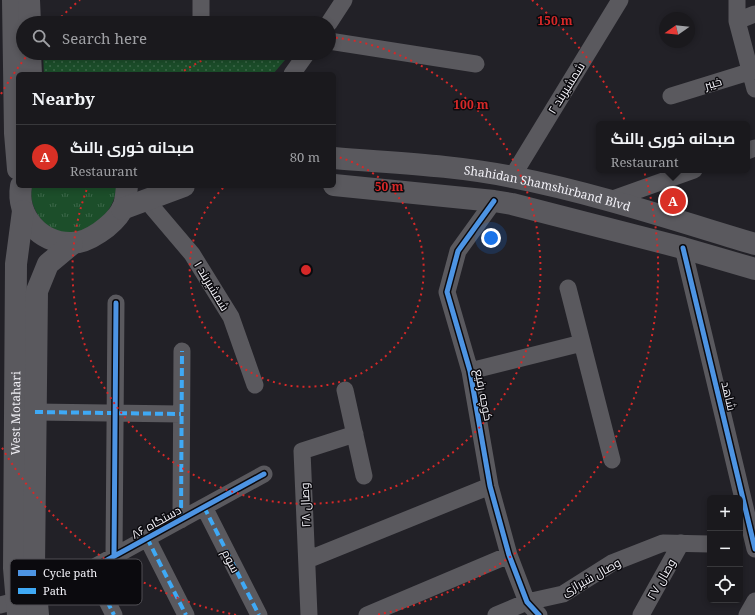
<!DOCTYPE html>
<html lang="en">
<head>
<meta charset="utf-8">
<style>
	body { margin:0; font-family:"Noto Serif",Cairo,serif; background:#27262a; color:#f1f3f6 }
	.controls { position:absolute; right:12px; bottom:12px; display:grid; overflow:hidden; border-radius:6px; box-shadow:0 2px 6px #0003 }
	.controls button { width:36px; height:36px; display:grid; place-items:center; padding:0; border:0; border-bottom:1px solid #38383b; background:#1a191d; color:#f1f3f6; font:20px sans-serif }
	.compass { position:absolute; left:659px; top:12px; width:36px; height:36px; border-radius:50%; background:#1a191d; box-shadow:0 2px 6px #0003; rotate:256deg }
	.you { position:absolute; left:491px; top:238px; width:14px; height:14px; margin:-10px; border:3px solid #fff; border-radius:50%; background:#1a73e8; box-shadow:0 0 0 6px #1a73e833 }
	.badge { display:grid; place-items:center; width:26px; height:26px; border-radius:50%; background:#d93025; color:#fff; font-size:13px; font-weight:700 }
	.pin { position:absolute; translate:-50% -50%; border:2px solid #fff; box-shadow:0 1px 4px #0006 }
	.popup { position:absolute; left:596px; top:121px; width:154px; height:52px; box-sizing:border-box; display:grid; place-content:center; border-radius:6px; background:#1a191d; filter:drop-shadow(0 1px 3px #0005); font-size:13px; white-space:nowrap; color:#9fa0a4 }
	.popup b { font-size:15px; color:#f1f3f6 }
	.popup::after { content:''; position:absolute; left:50%; top:100%; margin-left:-8px; border:8px solid transparent; border-top-color:#1a191d }
	.list { margin:0; padding:0; list-style:none }
	h2 { display:flex; justify-content:space-between; align-items:center; height:52px; margin:0; padding:0 16px; font-size:17px }
	h2 small { font-size:13px; font-weight:400; color:#9fa0a4 }
	.list li { display:grid; grid-template-columns:26px 1fr auto; gap:12px; align-items:center; box-sizing:border-box; height:64px; padding:0 16px; border-top:1px solid #38383b }
	.list b { display:block; font-size:15px; white-space:nowrap }
	.list p { margin:0; font-size:13px; white-space:nowrap; color:#9fa0a4 }
	.list em { font-size:13px; font-style:normal; color:#9fa0a4 }
	.icon { flex:none; width:22px; height:22px; fill:none; stroke:currentColor; stroke-width:2; stroke-linecap:round; stroke-linejoin:round }
	.map { position:relative; flex:none; width:755px; height:615px; overflow:hidden }
	.search { position:absolute; background:#1a191d; box-shadow:0 2px 6px #0003; left:16px; top:16px; width:320px; height:44px; display:flex; align-items:center; gap:10px; box-sizing:border-box; padding:0 14px; border-radius:22px; color:#9fa0a4; font-size:15px }
	.panel { position:absolute; background:#1a191d; box-shadow:0 2px 6px #0003; left:16px; top:72px; width:320px; height:116px; border-radius:6px }
	.map>svg:first-child { display:block }
	.grass { fill:url(#grass-tufts) }
	.park { fill:url(#park-dots) }
	.lines { fill:none; stroke-linecap:round; stroke-linejoin:round }
	.minor { stroke:#5a595e; stroke-width:17 }
	.secondary { stroke:#5a595e; stroke-width:22 }
	.quiet { stroke:#3fa9f5; stroke-width:4; stroke-dasharray:8 4; stroke-linecap:butt }
	.cycleway-casing { stroke:#0b0a0e; stroke-width:8 }
	.cycleway { stroke:#4d94e3; stroke-width:5 }
	.ring { fill:none; stroke:#d62828; stroke-width:2; stroke-dasharray:2 4 }
	.labels { text-anchor:middle; dominant-baseline:central; stroke-width:3; stroke-linejoin:round; paint-order:stroke }
	.street-label { font-size:12px; fill:#f2f1f7; stroke:#0b0a0e }
	.key { fill:#0b0a0e; stroke:#504f54; stroke-width:1 }
	.key-label { font-size:11px; fill:#f2f1f7 }
	.centre { fill:#d62828; stroke:#0b0a0e; stroke-width:2 }
	.ring-label { font-size:12px; text-anchor:middle; font-weight:bold; fill:#d62828; stroke:#0b0a0e; stroke-width:3; stroke-linejoin:round; paint-order:stroke }
</style>
</head>
<body>
<div class="map">
<svg width="755" height="615" viewBox="0 0 755 615">
	<defs>
		<pattern id="grass-tufts" width="24" height="20" patternUnits="userSpaceOnUse"><rect width="24" height="20" fill="#1c4e2a"/><path d="M3 7l-1-3M5 7V3M7 7l1-3M15 17l-1-3M17 17v-4M19 17l1-3" fill="none" stroke="#3d684a"/></pattern>
		<pattern id="park-dots" width="8" height="8" patternUnits="userSpaceOnUse"><rect width="8" height="8" fill="#1c4e2a"/><path d="M2 2h.1M6 6h.1" fill="none" stroke="#3d684a" stroke-width="1.8" stroke-linecap="round"/></pattern>
	</defs>
	<rect width="100%" height="100%" fill="#222127"/>
	<!-- grass -->
	<path class="grass" d="M32,186h84c1,23 -23,45 -46,47 -24,1 -43,-25 -38,-47z"/>
	<!-- park -->
	<path class="park" d="M45,53h246l-18,21h-229l-1,-20z"/>
	<g class="lines">
		<!-- minor -->
		<path class="minor" d="M201,0v23
			M737,0v21l18,68
			M737,21l18,-7
			M329,23l15,-23
			M329,41l147,23
			M292,74l15,-21
			M671,96l84,-26
			M747,151l8,-3
			M512,177l108,-177
			M610,200l84,-30
			M147,201l45,53 39,63 24,68
			M494,201l-36,50 -11,41 23,79 20,115 19,69 18,47 12,13
			M683,248l72,301
			M568,288l44,172
			M470,371l112,-28
			M345,390l19,86
			M35,412l146,2
			M204,507l55,108
			M181,520l1,-169
			M147,538l39,77
			M114,556l2,-253
			M307,560l183,-74
			M91,569l23,46
			M36,599l228,-125
			M0,605l16,-4
			M309,615l-7,-164 53,-17
			M367,615l142,-60
			M496,615l31,-13 36,-8 49,-31 51,-20 47,1
			M641,615l40,-72
			M747,615l8,-14"/>
		<!-- secondary -->
		<g class="secondary">
			<path d="M13,0l2,133 3,36"/>
			<path d="M29,0l1,23"/>
			<path d="M30,53l1,21"/>
			<path id="s1" d="M334,158c59,5 120,7 178,19 82,16 163,43 243,67"/>
			<path d="M334,185l160,16 18,3 171,44 72,21"/>
			<path d="M21,186c-5,30 19,57 49,57 18,1 43,-18 52,-33 4,-7 4,-16 5,-24"/>
			<path d="M122,209l62,-23"/>
			<path id="s2" d="M18,615l-4,-47 2,-304 7,-53"/>
			<path d="M38,615l-4,-47 3,-277 11,-27 24,-20"/>
		</g>
		<!-- quiet -->
		<path class="quiet" d="M35,412l146,2
			M204,507l55,108
			M181,520l1,-169
			M147,538l39,77
			M91,569l23,46"/>
		<!-- cycleway casing -->
		<g class="cycleway-casing">
			<path id="cycleway" d="M494,201l-36,50 -11,41 23,79 20,115 19,69 18,47 12,13
				M683,248l72,301
				M114,556l2,-253
				M36,599l228,-125"/>
		</g>
		<!-- cycleway -->
		<use href="#cycleway" class="cycleway"/>
	</g>
	<!-- distance rings -->
	<g class="ring">
		<path d="M334 156A117 117 0 1 1 224 187"/>
		<path d="M179 74A234 234 0 0 1 218 53M330 37A234 234 0 1 1 88 186"/>
		<path d="M236 615A352 352 0 0 1 1 446M1 94A352 352 0 0 1 29 53M57 21A352 352 0 0 1 80 0M532 0A352 352 0 0 1 376 615"/>
	</g>
	<g class="labels">
		<!-- street labels -->
		<g class="street-label">
			<text transform="translate(713 83) rotate(-17)">خیبر</text>
			<text transform="translate(566 88) rotate(-58)">شمشیربند ۲</text>
			<text stroke="none"><textPath href="#s1" startOffset="216">Shahidan Shamshirband Blvd</textPath></text>
			<text transform="translate(212 286) rotate(59)">شمشیربند ۱</text>
			<text transform="translate(484 395) rotate(79)">کوچه رفیع</text>
			<text transform="translate(729 396) rotate(77)">شاهد</text>
			<text stroke="none"><textPath href="#s2" startOffset="202">West Motahari</textPath></text>
			<text transform="translate(305 505) rotate(-92)">وصال ۲۸</text>
			<text transform="translate(156 522) rotate(-29)">دستگاه ۸۶</text>
			<text transform="translate(231 561) rotate(63)">سوم</text>
			<text transform="translate(591 577) rotate(-29)">وصال شیرازی</text>
			<text transform="translate(661 579) rotate(-60)">وصال ۲۷</text>
		</g>
	</g>
	<!-- legend -->
	<rect x="10" y="559" width="132" height="46" rx="6" class="key"/>
	<rect x="18" y="570" width="18" height="6" fill="#4d94e3"/>
	<rect x="18" y="588" width="18" height="6" fill="#3fa9f5"/>
	<g class="key-label">
		<text x="43" y="577">Cycle path</text>
		<text x="43" y="595">Path</text>
	</g>
	<circle cx="306" cy="270" r="6" class="centre"/>
	<g class="ring-label">
		<text x="555" y="25">150 m</text>
		<text x="471" y="109">100 m</text>
		<text x="389" y="191">50 m</text>
	</g>
</svg>
<div class="controls">
<button>+</button>
<button>−</button>
<button><svg class="icon" aria-label="locate" viewBox="0 0 24 24"><circle cx="12" cy="12" r="6"/><path d="M12 2v4M12 18v4M2 12h4M18 12h4"/></svg></button>
</div>
<svg class="compass" viewBox="-18 -18 36 36"><path d="M0-13l5 13h-10z" fill="#e53935"/><path d="M0 13l5-13h-10z" fill="#9fa0a4"/></svg>
<div class="you"></div>
<div class="pin badge" style="left:673px;top:201px">A</div>
<div class="popup"><b>صبحانه خوری بالنگ</b>Restaurant</div>
<div class="search"><svg class="icon" aria-label="search" viewBox="0 0 24 24"><circle cx="10" cy="10" r="6"/><path d="M15 15l6 6"/></svg>Search here</div>
<section class="panel">
<h2>Nearby<small></small></h2>
<ul class="list">
<li><span class="badge">A</span><div><b>صبحانه خوری بالنگ</b><p>Restaurant</p></div><em>80 m</em></li>
</ul>
</section>
</div>
</body>
</html>
